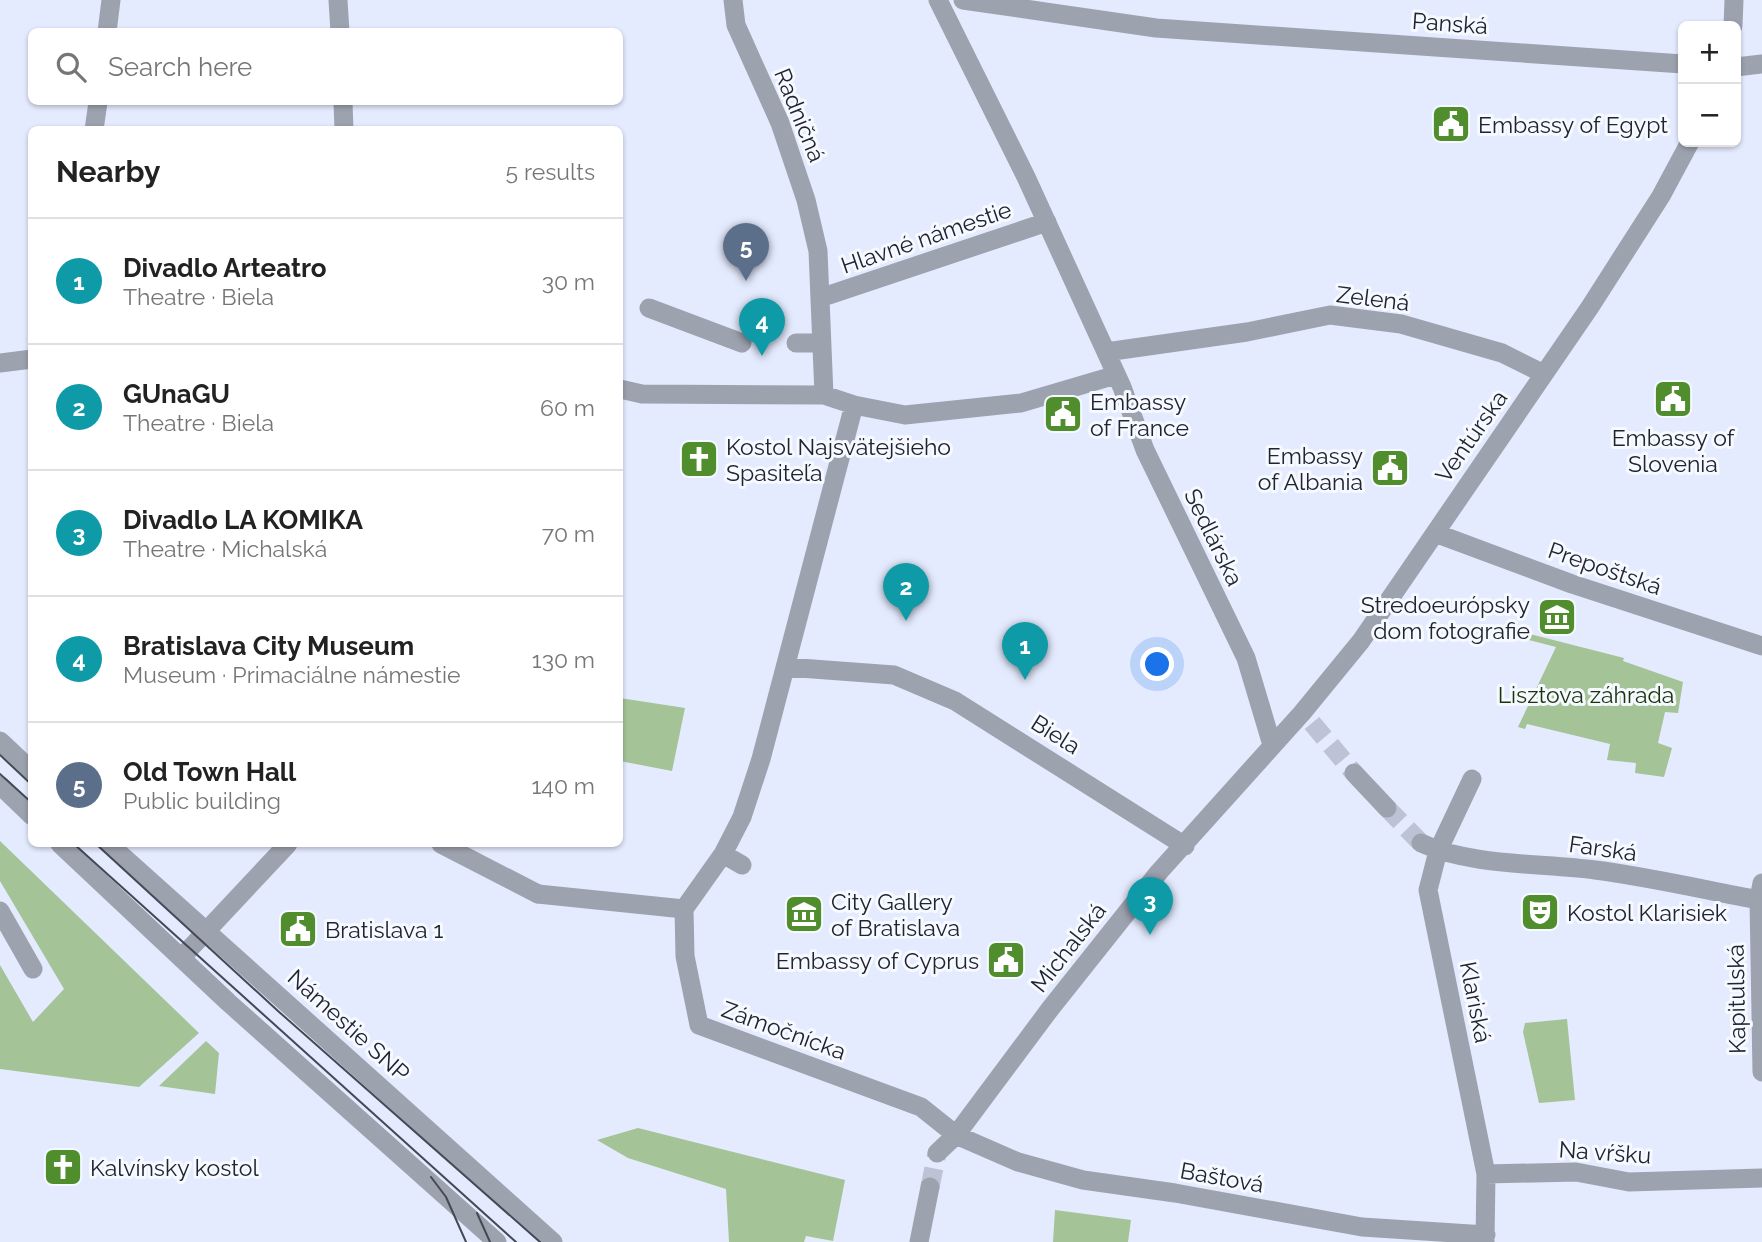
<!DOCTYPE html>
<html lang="en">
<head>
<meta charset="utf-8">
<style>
	body { margin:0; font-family:Raleway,sans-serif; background:#f2f2f2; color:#222 }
	.controls { position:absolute; right:21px; top:21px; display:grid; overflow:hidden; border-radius:10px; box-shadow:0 2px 5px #0004 }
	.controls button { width:63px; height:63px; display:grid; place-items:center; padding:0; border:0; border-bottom:2px solid #e0e0e0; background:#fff; color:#222; font:35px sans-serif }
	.you { position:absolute; left:1158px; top:665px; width:24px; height:24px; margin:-18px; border:5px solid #fff; border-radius:50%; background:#1a73e8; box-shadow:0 0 0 10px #1a73e833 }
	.badge { display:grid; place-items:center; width:46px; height:46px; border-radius:50%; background:#0f766e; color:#fff; font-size:23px; font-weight:700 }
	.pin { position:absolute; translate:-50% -58px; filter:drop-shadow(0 2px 4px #0008) }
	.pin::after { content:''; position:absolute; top:37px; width:24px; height:21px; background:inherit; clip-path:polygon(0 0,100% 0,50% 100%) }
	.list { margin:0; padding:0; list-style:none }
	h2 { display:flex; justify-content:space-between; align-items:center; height:91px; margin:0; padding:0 28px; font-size:30px }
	h2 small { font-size:23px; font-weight:400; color:#767676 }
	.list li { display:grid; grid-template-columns:46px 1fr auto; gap:21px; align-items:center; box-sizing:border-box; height:126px; padding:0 28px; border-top:2px solid #e0e0e0 }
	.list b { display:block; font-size:26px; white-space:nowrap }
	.list p { margin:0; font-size:23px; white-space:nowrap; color:#767676 }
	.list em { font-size:23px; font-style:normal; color:#767676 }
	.icon { flex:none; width:38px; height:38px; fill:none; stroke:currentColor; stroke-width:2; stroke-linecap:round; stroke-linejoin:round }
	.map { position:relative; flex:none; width:1762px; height:1242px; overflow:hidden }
	.search { position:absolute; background:#fff; box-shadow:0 2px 5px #0004; left:28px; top:28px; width:595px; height:77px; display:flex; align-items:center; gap:18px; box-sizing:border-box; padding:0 24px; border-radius:10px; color:#767676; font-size:26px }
	.panel { position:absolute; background:#fff; box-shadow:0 2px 5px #0004; left:28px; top:126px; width:595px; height:721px; border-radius:10px }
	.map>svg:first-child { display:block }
	.green { fill:#a4c397 }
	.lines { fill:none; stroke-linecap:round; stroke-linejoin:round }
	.pedestrian-tunnel { stroke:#bdc3d5; stroke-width:19; stroke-dasharray:19 10; stroke-linecap:butt }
	.pedestrian { stroke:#9da2af; stroke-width:19 }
	.minor { stroke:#9da2af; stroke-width:19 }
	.tram { stroke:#444955; stroke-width:2 }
	.labels { text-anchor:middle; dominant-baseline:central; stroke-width:6; stroke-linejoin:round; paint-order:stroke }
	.street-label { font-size:23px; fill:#20242f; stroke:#f6f9ff }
	.poi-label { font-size:23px; fill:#20242f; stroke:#f6f9ff; text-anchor:start }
	.park-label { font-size:23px; fill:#193509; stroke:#f6f9ff }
</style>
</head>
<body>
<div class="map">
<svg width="1762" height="1242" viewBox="0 0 1762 1242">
	<rect width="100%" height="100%" fill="#e4ebfe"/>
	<!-- green -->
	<path class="green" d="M1526,633l98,25 -1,3 60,21 -5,31 -13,-1 -7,31 14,5 -8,29 -29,-4 1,-10 -29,-3 3,-16 -83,-20 -2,5 -7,-2 38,-80 -31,-8z
		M620,698l65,10 -13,63 -52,-10z
		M0,841l199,192 -60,54 -139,-18v-104l33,57 31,-33 -64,-108z
		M1567,1019l8,81 -36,3 -16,-71 2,-9z
		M206,1041l13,12 -4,41 -56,-8z
		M638,1128l207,52 -12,61 -27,-5 -2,6h-75l-3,-53 -98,-31 -31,-18z
		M1055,1210l76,10 -3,22h-75z"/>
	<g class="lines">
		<!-- pedestrian-tunnel -->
		<path class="pedestrian-tunnel" d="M1312,723l42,50
			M1387,808l34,35
			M930,1187l7,-34"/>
		<!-- pedestrian -->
		<path class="pedestrian" d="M338,0l2,32
			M733,0l3,25 44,98 26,77 12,51 6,144
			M938,0l88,177 96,210 23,63 101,208 26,87
			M963,0l193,28 527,36
			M1733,26l1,-26
			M107,32l4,-32
			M1736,67l26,-3
			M343,102l1,28
			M94,130l4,-28
			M820,298l227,-76
			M649,308l93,35
			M796,343h25
			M1106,352l141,-20 83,-17 71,9 101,29 42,21
			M0,363l32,-4
			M620,389l22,5 182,1 30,10 51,10 116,-12 95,-28
			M1435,533l137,51 190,62
			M786,667l108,8 61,26 230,145
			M1354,773l33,35
			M1472,779l-34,72 -10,39 58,284 -1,68
			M1421,843c49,23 120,20 174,27 55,7 110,20 164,30
			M723,854l19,11
			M1762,883l-3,17 3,172
			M538,894l146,15
			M684,909l1,47 14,69 222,82 35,28 62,27 65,18 92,13 187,34 124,8
			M684,909l39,-55 19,-37 19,-58 93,-354
			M0,911l33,58
			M937,1153l19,-18 94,-126 109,-137 143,-159 59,-72 229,-334 71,-111 29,-54
			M1486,1174l90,-2 53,10 133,-4
			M919,1242l11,-55"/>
		<!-- minor -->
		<path class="minor" d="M0,741l32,30
			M0,785l32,31
			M60,844l168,158 269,240
			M109,844l444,398
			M441,844l97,50
			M181,958l107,-114"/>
		<!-- tram -->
		<path class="tram" d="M0,755l32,30
			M0,774l32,29
			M74,844l442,398
			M96,844l182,167 262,231
			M431,1177l15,20 20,45
			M477,1213l13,29"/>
	</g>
	<!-- icons -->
	<defs>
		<g id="civic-square" transform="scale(2.0125)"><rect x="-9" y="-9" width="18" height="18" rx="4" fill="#4f8d2d" stroke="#f6f9ff"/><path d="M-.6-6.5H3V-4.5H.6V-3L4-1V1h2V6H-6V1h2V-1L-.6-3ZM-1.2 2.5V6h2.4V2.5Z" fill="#fff"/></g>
		<g id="church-square" transform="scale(2.0125)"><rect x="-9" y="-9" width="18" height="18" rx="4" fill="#4f8d2d" stroke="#f6f9ff"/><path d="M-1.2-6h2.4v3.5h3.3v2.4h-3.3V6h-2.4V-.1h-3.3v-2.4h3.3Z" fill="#fff"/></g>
		<g id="museum-square" transform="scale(2.0125)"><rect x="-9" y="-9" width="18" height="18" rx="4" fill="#4f8d2d" stroke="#f6f9ff"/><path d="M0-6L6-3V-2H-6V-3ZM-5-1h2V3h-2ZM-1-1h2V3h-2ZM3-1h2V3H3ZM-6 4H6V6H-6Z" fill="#fff"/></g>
		<g id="theatre-square" transform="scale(2.0125)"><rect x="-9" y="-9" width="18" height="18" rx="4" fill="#4f8d2d" stroke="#f6f9ff"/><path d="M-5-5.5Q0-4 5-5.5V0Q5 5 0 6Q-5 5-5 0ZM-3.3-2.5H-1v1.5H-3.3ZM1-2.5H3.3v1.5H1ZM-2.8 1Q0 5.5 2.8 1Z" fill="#fff"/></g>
	</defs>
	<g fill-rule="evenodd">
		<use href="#civic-square" x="1451" y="124"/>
		<use href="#civic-square" x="1673" y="399"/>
		<use href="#civic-square" x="1063" y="414"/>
		<use href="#church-square" x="699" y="459"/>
		<use href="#civic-square" x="1390" y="468"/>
		<use href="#museum-square" x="1557" y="617"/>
		<use href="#theatre-square" x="1540" y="912"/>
		<use href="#museum-square" x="804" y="914"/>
		<use href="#civic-square" x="298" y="929"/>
		<use href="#civic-square" x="1006" y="960"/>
		<use href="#church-square" x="63" y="1167"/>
	</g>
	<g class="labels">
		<!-- street labels -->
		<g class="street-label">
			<text transform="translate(1450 23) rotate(4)">Panská</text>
			<text transform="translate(800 115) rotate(68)">Radničná</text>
			<text transform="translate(926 237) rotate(-19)">Hlavné námestie</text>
			<text transform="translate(1373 298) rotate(7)">Zelená</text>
			<text transform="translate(1471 436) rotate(-55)">Ventúrska</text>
			<text transform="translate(1214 537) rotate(64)">Sedlárska</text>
			<text transform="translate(1605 568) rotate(19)">Prepoštská</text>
			<text transform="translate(1056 734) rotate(32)">Biela</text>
			<text transform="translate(1603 848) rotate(8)">Farská</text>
			<text transform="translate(1068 947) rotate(-52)">Michalská</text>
			<text transform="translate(1736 999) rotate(-91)">Kapitulská</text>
			<text transform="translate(1476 1002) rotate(79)">Klariská</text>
			<text transform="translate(349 1025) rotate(42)">Námestie SNP</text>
			<text transform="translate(784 1030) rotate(20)">Zámočnícka</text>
			<text transform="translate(1605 1152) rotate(4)">Na vŕšku</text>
			<text transform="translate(1222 1177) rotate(10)">Baštová</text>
		</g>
		<!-- poi labels -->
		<g class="poi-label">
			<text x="1478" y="124">Embassy of Egypt</text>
			<text x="1090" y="401">Embassy<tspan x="1090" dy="26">of France</tspan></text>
			<text x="1673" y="437" text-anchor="middle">Embassy of<tspan x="1673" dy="26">Slovenia</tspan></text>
			<text x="726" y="446">Kostol Najsvätejšieho<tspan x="726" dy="26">Spasiteľa</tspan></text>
			<text x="1363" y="455" text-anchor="end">Embassy<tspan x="1363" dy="26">of Albania</tspan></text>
			<text x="1530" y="604" text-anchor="end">Stredoeurópsky<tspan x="1530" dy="26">dom fotografie</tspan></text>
			<text x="831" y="901">City Gallery<tspan x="831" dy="26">of Bratislava</tspan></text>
			<text x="1567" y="912">Kostol Klarisiek</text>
			<text x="325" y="929">Bratislava 1</text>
			<text x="979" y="960" text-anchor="end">Embassy of Cyprus</text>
			<text x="90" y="1167">Kalvínsky kostol</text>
		</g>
		<!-- park labels -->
		<g class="park-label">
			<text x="1586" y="694">Lisztova záhrada</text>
		</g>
	</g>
</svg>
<div class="controls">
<button>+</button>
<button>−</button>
</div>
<div class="you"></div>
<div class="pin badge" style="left:1025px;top:680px;background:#0f9aa8">1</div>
<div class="pin badge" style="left:906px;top:621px;background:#0f9aa8">2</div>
<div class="pin badge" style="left:1150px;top:935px;background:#0f9aa8">3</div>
<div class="pin badge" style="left:762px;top:356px;background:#0f9aa8">4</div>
<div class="pin badge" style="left:746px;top:281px;background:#5c6f8a">5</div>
<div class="search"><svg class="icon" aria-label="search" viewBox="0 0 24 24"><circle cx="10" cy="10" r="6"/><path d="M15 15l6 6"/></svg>Search here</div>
<section class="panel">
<h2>Nearby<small>5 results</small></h2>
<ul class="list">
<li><span class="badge" style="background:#0f9aa8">1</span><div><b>Divadlo Arteatro</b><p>Theatre · Biela</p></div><em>30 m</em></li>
<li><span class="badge" style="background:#0f9aa8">2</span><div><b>GUnaGU</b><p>Theatre · Biela</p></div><em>60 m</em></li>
<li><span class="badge" style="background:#0f9aa8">3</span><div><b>Divadlo LA KOMIKA</b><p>Theatre · Michalská</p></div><em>70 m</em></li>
<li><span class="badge" style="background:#0f9aa8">4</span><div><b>Bratislava City Museum</b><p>Museum · Primaciálne námestie</p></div><em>130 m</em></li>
<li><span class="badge" style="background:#5c6f8a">5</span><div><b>Old Town Hall</b><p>Public building</p></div><em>140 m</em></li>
</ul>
</section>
</div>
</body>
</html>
